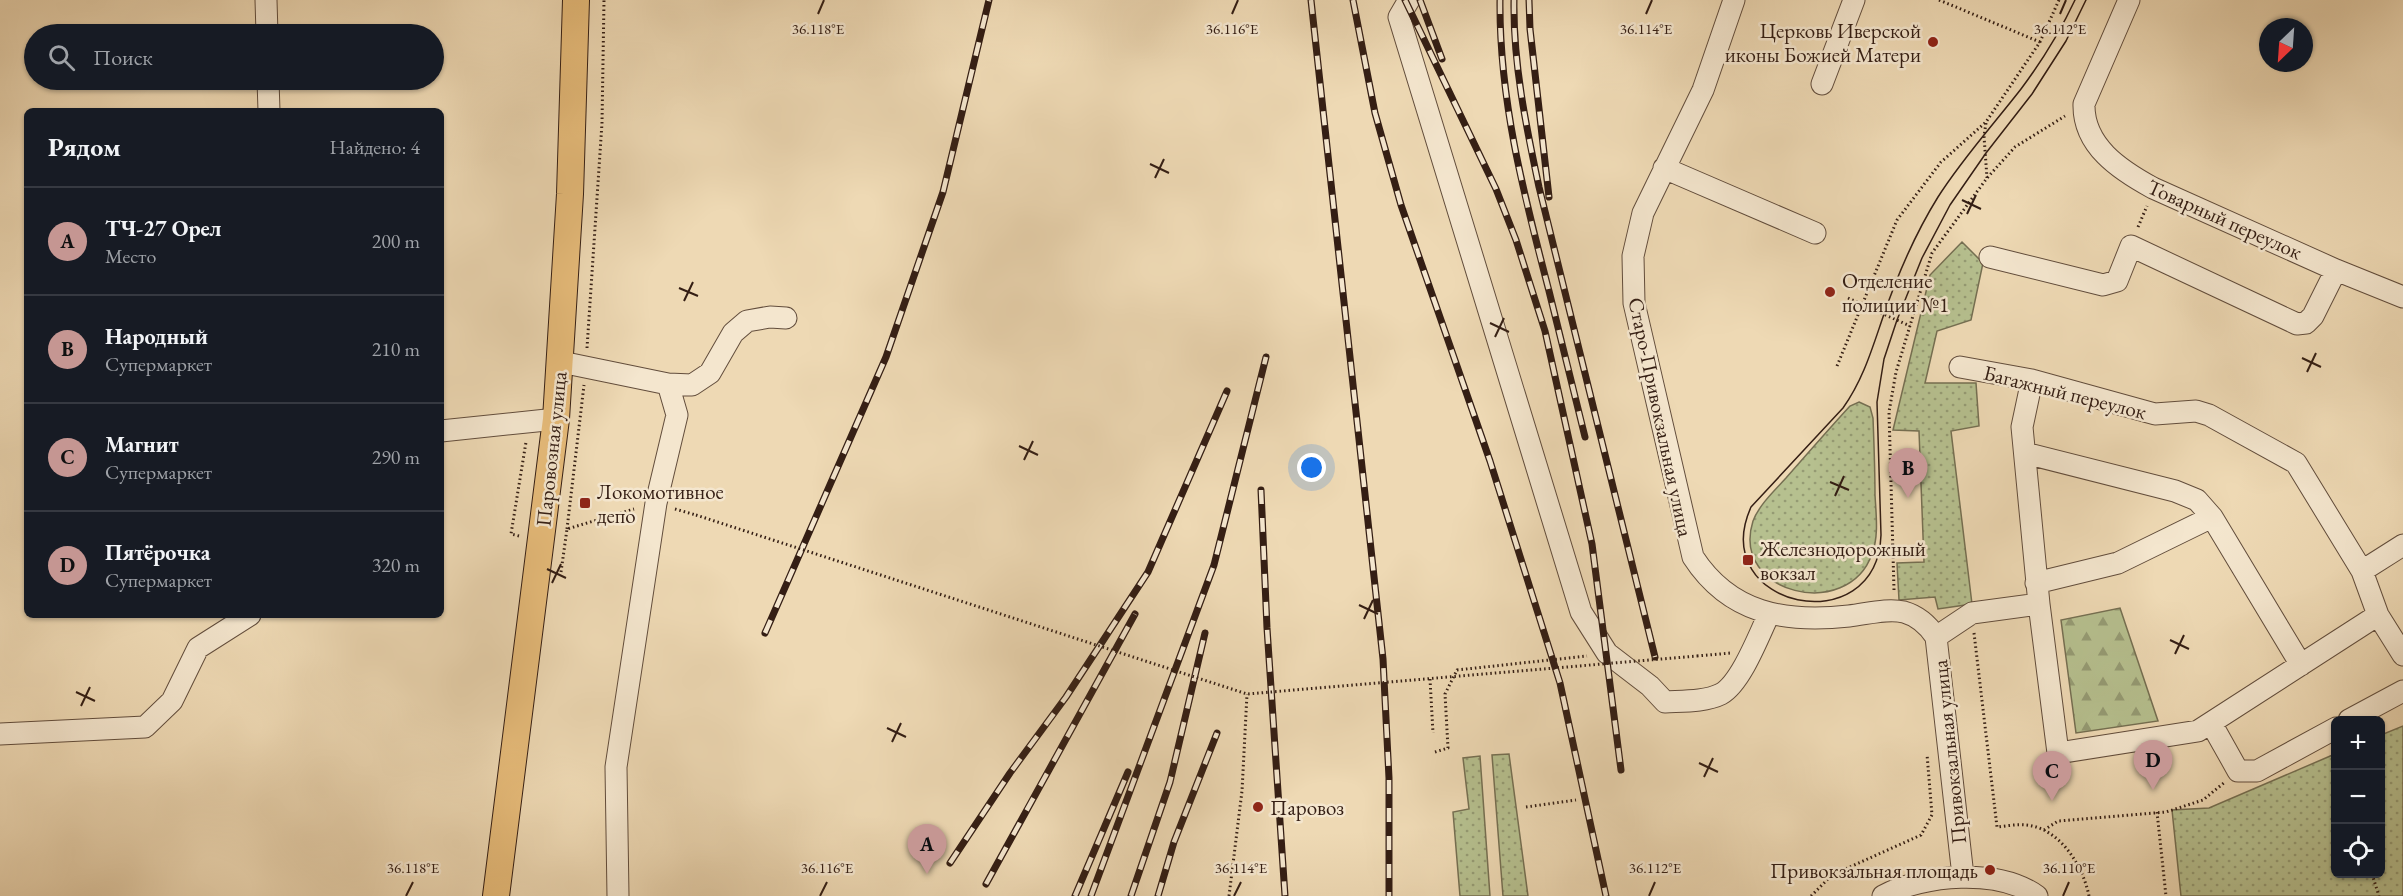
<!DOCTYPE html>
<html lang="ru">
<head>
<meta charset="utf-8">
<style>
	body { margin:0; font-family:"EB Garamond",serif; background:#242831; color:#f1f3f6 }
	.controls { position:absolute; right:18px; bottom:18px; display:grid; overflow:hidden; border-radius:9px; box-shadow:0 2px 4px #0004 }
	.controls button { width:54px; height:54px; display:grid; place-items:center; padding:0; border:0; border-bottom:2px solid #363941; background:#171b24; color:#f1f3f6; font:30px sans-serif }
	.compass { position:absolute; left:2259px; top:18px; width:54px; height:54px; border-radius:50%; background:#171b24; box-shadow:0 2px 4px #0004; rotate:205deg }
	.you { position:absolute; left:1312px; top:468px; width:21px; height:21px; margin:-15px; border:4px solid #fff; border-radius:50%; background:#1a73e8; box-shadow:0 0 0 9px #1a73e833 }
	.badge { display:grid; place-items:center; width:39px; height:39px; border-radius:50%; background:#c59692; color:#111; font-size:20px; font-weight:700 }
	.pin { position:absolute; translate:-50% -50px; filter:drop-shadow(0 2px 3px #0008) }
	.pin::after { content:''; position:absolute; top:32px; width:21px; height:18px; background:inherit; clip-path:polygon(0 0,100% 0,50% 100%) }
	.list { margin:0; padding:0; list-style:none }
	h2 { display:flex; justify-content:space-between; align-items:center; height:78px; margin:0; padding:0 24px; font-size:26px }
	h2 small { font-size:20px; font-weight:400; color:#9ea1a6 }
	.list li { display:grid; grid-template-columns:39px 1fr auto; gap:18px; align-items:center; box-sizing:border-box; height:108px; padding:0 24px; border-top:2px solid #363941 }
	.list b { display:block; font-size:22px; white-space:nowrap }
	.list p { margin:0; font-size:20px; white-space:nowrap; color:#9ea1a6 }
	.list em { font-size:20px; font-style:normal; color:#9ea1a6 }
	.icon { flex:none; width:33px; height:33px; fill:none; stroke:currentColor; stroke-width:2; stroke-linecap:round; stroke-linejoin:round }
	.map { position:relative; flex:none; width:2403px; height:896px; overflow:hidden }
	.search { position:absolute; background:#171b24; box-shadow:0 2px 4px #0004; left:24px; top:24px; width:420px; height:66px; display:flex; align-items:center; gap:15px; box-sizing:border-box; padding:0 21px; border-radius:33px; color:#9ea1a6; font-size:22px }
	.panel { position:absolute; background:#171b24; box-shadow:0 2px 4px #0004; left:24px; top:108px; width:420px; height:510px; border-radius:9px }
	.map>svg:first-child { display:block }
	.grass { fill:url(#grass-dots); stroke:#756f52; stroke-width:1.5 }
	.forest { fill:url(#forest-firs); stroke:#756f52; stroke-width:1.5 }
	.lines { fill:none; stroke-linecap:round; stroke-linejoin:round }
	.minor-casing { stroke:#624d3c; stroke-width:23 }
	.major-casing { stroke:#341e14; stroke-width:28 }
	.path { stroke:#341e14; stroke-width:3; stroke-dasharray:1.5 3; stroke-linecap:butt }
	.minor { stroke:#f4e6ce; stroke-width:21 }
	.major { stroke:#e7bc7a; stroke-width:26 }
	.tram { stroke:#341e14; stroke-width:1.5 }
	.rail-casing { stroke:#341e14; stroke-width:7 }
	.rail { stroke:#f4e6ce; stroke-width:4.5; stroke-dasharray:14; stroke-linecap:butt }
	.path-bridge { stroke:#341e14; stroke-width:3; stroke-dasharray:1.5 3; stroke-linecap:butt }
	.ticks { fill:none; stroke:#341e14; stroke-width:2 }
	.poi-dot { fill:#8f2418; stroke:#f4e6ce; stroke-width:2 }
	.labels { text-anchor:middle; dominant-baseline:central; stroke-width:5; stroke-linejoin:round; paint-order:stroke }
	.poi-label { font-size:21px; fill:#341e14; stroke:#f4e6ce; text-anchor:start }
	.street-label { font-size:21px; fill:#341e14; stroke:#f4e6ce }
	.ticks-label { font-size:15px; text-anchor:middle; fill:#341e14; stroke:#f4e6ce; stroke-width:5; stroke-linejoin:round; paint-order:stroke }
</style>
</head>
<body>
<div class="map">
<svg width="2403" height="896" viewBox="0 0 2403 896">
	<defs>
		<pattern id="grass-dots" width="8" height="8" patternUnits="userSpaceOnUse" patternTransform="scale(1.5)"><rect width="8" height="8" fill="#b6c08f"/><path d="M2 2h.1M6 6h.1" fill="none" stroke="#959b74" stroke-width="1.8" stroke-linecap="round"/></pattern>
		<pattern id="forest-firs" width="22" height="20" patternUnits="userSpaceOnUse" patternTransform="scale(1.5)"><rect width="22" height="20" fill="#b6c08f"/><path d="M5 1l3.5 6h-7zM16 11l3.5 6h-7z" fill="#959b74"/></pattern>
	</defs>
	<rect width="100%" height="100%" fill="#eed9b4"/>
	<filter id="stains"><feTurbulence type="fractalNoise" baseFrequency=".00333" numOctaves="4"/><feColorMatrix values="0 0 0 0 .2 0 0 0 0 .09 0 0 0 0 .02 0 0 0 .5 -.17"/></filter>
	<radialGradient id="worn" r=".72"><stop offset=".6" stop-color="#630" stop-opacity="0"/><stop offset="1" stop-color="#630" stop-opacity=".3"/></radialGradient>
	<!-- grass -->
	<path class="grass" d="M1962,242l21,21 -12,57 -34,11 -12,52h51l3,43 -28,5 21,173 -34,5 -3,-12 -36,3 -2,-37 27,-1 -5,-131 -26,-1 37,-155z
		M1859,402l11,5 3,11c1,26 2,51 2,77 1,19 4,41 -3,59 -24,68 -142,40 -119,-33 6,-16 22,-31 33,-43 21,-24 42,-48 64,-72z
		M2403,726v170h-222l-9,-86 37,-2 126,-54 1,120h44l1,-139z
		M1509,754l19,142h-25l-11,-141z
		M1480,756l10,140h-30l-7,-84 16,-3 -6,-51z"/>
	<!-- forest -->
	<path class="forest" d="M2120,608l38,113 -82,12 -15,-113z"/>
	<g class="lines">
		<!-- minor casing -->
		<g class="minor-casing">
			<path id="minor" d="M266,0l1,34
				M1409,0l-10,17 182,595 26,41 43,33 15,16c17,-1 40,0 56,-8 20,-11 38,-59 48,-80
				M1734,0l-31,90 -60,123 -10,43 1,47 59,254c37,57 92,66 156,59 18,-2 38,-8 55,-4 14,4 24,13 32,25l27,239
				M2129,0l-45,104c-1,42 36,66 69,84l183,82 67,27
				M268,80l1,31
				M1822,84l32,-84
				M1664,168l151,65
				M1990,257l113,28 14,-4 14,-35 166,78 9,-1 7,-7 23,-46
				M561,362l107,22 9,31 -21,88 -40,264 2,129
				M1960,367l72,13 123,34 41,-3 13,4 87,48 66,108 16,44 25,40
				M668,384l24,1 18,-12 23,-40 14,-12 23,-4 16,1
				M441,431l115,-12
				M2025,453l150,38 22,9 15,17 89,148
				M2362,571l41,-26
				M2036,583l82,-20 94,-46
				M2039,604l19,149 140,-22 180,-116
				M1936,637l36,-24 67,-9 -17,-177 10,-47
				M2349,720l54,-29
				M2211,723l27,48h19l79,-43
				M0,734l145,-7 27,-26 26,-53 52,-33
				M1883,896c41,-22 115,-28 154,0"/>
		</g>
		<!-- major casing -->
		<g class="major-casing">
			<path id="major" d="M496,896l60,-477 14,-225 6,-194"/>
		</g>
		<!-- path -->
		<path class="path" d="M1939,0l101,42
			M1986,123l-2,13 3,42
			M2138,227l9,-21
			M1848,298l62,28
			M587,348l15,-225 2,-123
			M1837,366l60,-146 44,-58 45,-40 54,-80 19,-42
			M675,509l21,6
			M567,529l17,-144
			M519,536l-8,-2 15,-92
			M561,572l6,-43 67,-20
			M1894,590l-5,-178 7,-40 36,-119 55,-75 28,-31 50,-31
			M1974,633l23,194c9,-1 20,-3 29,-2 34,3 57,41 63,71
			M1697,656l34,-3
			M1430,679l3,54
			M1435,752l13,-4 -3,-54 12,-24 130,-14
			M1526,807l50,-7
			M2157,812l9,84
			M2044,830l14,-9 108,-9 37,-12 22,-18
			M2372,874l7,22
			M1229,896l13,-105 5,-97
			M1811,896l21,-21 89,-40 11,-20 -5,-61"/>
		<!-- minor -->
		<use href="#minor" class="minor"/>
		<!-- major -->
		<use href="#major" class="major"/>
		<!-- tram -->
		<path class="tram" d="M2075,0c-15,32 -33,61 -54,89 -28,36 -59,70 -83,108 -23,37 -41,79 -55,120 -11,32 -20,63 -40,91l-92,99c-45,101 126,137 130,28l-4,-133 7,-43 13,-39 25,-62 28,-53 36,-52 46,-59 34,-53 20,-41"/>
		<!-- rail casing -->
		<g class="rail-casing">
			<path id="rail" d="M1311,0l72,659 6,119v118
				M1353,0l22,113 26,92 89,256 70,222 46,213
				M1405,0l91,189 20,51 29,91 47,213 29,226
				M1420,0l22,59
				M1500,0c-1,100 24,195 49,291 12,49 24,97 36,146
				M1514,0c-1,63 12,126 25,187l116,470
				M1529,0l1,29 19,168
				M1261,490l6,138 18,268
				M765,633l121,-276 57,-165 46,-192
				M950,863l60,-90 56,-76 82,-125 79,-181
				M986,884l149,-270
				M1075,896l53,-124
				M1091,896l123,-331 52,-208
				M1131,896l39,-114 35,-149
				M1158,896l16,-54 43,-109"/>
		</g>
		<!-- rail -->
		<use href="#rail" class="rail"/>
		<!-- path-bridge -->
		<path class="path-bridge" d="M696,515l551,179 450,-38"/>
	</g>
	<!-- ticks -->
	<path class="ticks" d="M818,14l6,-14M1232,14l6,-14M1646,14l6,-14M2060,14l6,-14M1150,164l19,9M1155,178l9,-19M1962,200l19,9M1967,214l9,-19M679,288l19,8M684,301l9,-19M1490,323l19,9M1495,337l9,-19M2302,358l19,9M2307,372l9,-19M1019,446l19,9M1024,460l9,-19M1830,482l19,8M1835,496l9,-20M547,569l19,9M552,583l9,-19M1359,605l19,9M1364,619l9,-19M2170,640l19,9M2175,654l9,-19M76,692l19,9M81,706l9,-19M887,728l19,9M892,742l9,-19M1699,763l19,9M1704,777l9,-19M406,896l7,-14M820,896l7,-14M1234,896l7,-14M1649,896l6,-14M2063,896l6,-14"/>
	<!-- markers -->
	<g class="poi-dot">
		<circle cx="1933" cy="42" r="6"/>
		<circle cx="1830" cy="292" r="6"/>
		<rect x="579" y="497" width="12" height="12" rx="3"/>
		<rect x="1742" y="554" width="12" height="12" rx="3"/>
		<circle cx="1258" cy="807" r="6"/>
		<circle cx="1990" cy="870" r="6"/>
	</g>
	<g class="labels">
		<!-- poi labels -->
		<g class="poi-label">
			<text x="1921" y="30" text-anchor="end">Церковь Иверской<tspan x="1921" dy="24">иконы Божией Матери</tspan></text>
			<text x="1842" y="280">Отделение<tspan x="1842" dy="24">полиции №1</tspan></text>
			<text x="597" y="491">Локомотивное<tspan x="597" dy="24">депо</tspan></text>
			<text x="1760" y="548">Железнодорожный<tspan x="1760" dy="24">вокзал</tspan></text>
			<text x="1270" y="807">Паровоз</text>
			<text x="1978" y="870" text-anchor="end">Привокзальная площадь</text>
		</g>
		<!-- street labels -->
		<g class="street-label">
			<text transform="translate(2225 219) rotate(24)">Товарный переулок</text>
			<text transform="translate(2065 392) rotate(14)">Багажный переулок</text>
			<text transform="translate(1661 417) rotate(78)">Старо-Привокзальная улица</text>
			<text transform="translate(551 449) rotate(-84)">Паровозная улица</text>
			<text transform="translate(1949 752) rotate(-96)">Привокзальная улица</text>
		</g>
	</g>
	<g class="ticks-label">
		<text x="818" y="34">36.118°E</text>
		<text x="1232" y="34">36.116°E</text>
		<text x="1646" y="34">36.114°E</text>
		<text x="2060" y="34">36.112°E</text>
		<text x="413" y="873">36.118°E</text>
		<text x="827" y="873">36.116°E</text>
		<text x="1241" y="873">36.114°E</text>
		<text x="1655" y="873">36.112°E</text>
		<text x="2069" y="873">36.110°E</text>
	</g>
	<rect width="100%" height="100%" filter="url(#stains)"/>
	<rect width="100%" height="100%" fill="url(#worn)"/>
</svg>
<div class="controls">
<button>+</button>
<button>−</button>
<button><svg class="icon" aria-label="locate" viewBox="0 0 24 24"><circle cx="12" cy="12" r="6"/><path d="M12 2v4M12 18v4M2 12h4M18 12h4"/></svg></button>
</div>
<svg class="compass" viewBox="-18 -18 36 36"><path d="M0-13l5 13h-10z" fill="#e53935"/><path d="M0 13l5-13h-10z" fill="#9ea1a6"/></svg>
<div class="you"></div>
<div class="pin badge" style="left:927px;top:874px">A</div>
<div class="pin badge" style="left:1908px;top:498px">B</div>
<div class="pin badge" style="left:2052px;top:801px">C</div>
<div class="pin badge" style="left:2153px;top:790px">D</div>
<div class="search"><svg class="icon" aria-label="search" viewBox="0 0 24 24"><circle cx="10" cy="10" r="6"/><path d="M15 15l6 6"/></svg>Поиск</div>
<section class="panel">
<h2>Рядом<small>Найдено: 4</small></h2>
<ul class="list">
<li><span class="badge">A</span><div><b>ТЧ-27 Орел</b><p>Место</p></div><em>200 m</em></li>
<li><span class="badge">B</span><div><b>Народный</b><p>Супермаркет</p></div><em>210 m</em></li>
<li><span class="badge">C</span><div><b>Магнит</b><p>Супермаркет</p></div><em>290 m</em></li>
<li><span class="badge">D</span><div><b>Пятёрочка</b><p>Супермаркет</p></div><em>320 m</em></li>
</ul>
</section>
</div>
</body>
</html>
